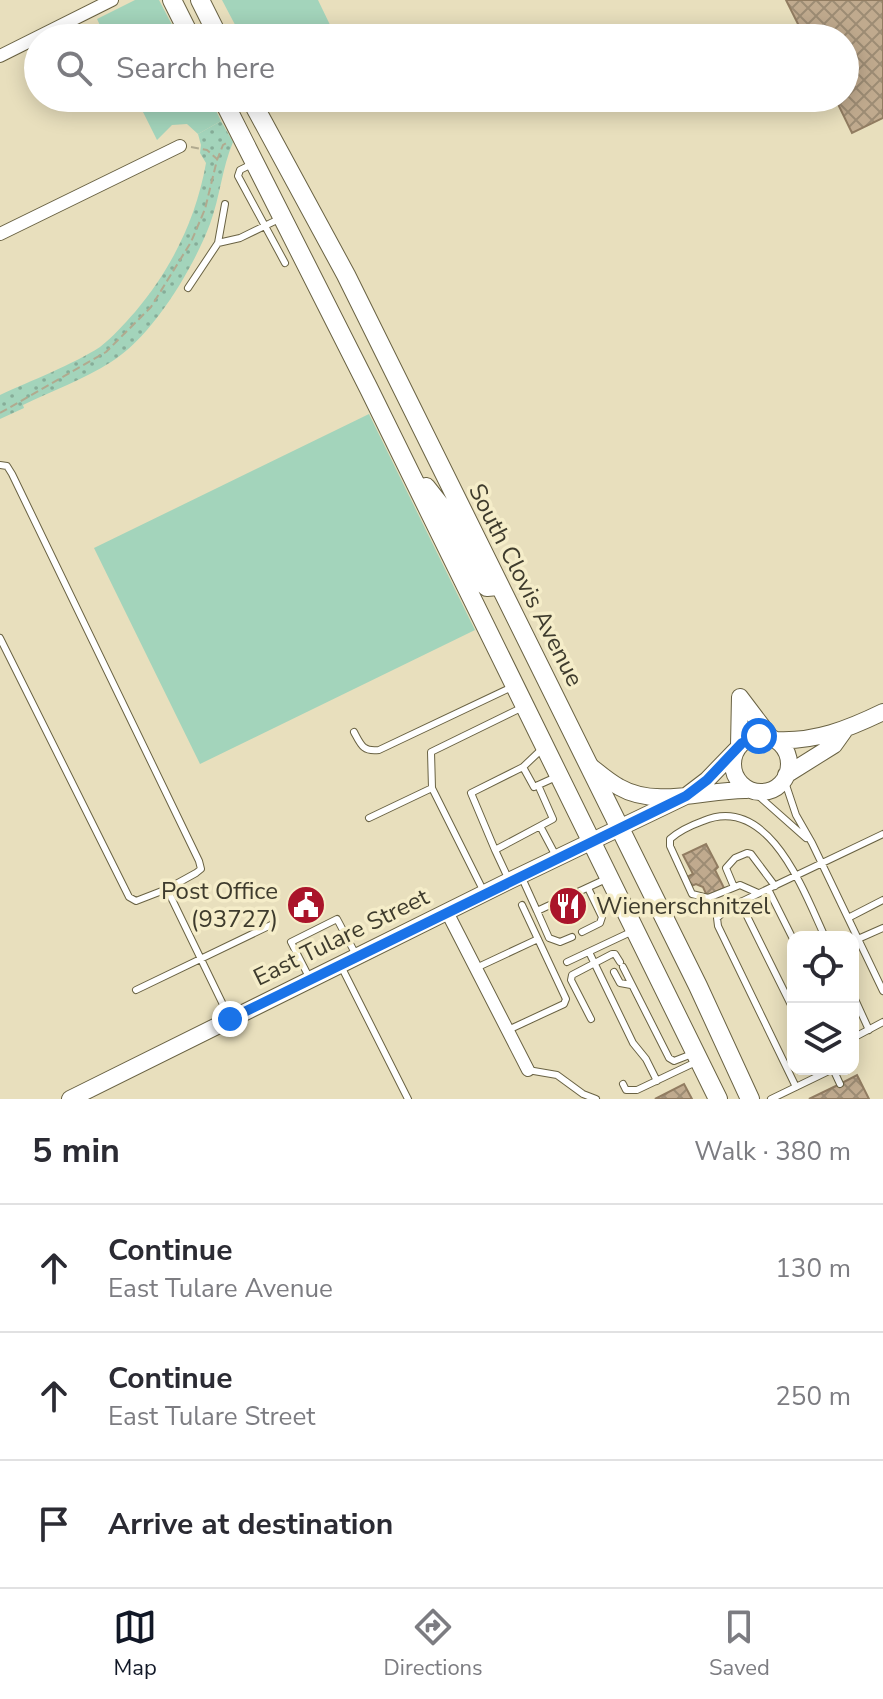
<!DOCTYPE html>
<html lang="en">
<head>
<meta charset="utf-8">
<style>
	body { margin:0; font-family:"Nunito Sans",sans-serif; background:#f7f7f7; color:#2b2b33 }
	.controls { position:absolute; right:24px; bottom:24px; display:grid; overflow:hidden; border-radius:16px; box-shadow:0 4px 20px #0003 }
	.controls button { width:72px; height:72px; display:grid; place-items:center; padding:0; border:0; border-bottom:2px solid #e1e1e2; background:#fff; color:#2b2b33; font:40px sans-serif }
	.stop { position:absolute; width:24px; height:24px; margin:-18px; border:6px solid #1a73e8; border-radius:50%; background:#fff }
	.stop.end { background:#1a73e8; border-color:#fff; box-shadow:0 2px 8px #0008 }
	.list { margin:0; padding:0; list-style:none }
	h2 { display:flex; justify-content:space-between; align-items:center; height:104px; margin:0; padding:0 32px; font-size:34px }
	h2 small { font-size:26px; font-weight:400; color:#7c7c81 }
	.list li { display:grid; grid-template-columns:52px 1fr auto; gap:24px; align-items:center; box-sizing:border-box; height:128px; padding:0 32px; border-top:2px solid #e1e1e2 }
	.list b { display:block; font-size:30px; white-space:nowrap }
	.list p { margin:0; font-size:26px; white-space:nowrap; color:#7c7c81 }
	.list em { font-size:26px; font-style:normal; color:#7c7c81 }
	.icon { flex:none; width:44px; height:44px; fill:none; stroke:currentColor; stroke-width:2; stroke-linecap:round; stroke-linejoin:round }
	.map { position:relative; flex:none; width:883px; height:1099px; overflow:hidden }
	.search { position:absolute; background:#fff; box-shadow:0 4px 20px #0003; left:24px; right:24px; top:24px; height:88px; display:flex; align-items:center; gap:20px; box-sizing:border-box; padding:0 28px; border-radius:44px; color:#7c7c81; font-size:30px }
	.sheet { height:488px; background:#fff }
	nav { display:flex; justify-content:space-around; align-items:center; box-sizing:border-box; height:112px; border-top:2px solid #e1e1e2; background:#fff; font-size:22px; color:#7c7c81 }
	nav a { display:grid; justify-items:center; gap:4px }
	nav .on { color:#111827 }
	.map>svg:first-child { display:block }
	.grass { fill:#a3d4bb }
	.park { fill:url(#park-dots) }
	.building { fill:url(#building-cross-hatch); stroke:#917c61; stroke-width:2 }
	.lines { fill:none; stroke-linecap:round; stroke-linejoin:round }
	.lane-casing { stroke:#696243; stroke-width:8 }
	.street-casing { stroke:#696243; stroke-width:14 }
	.secondary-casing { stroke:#696243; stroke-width:18 }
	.primary-casing { stroke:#696243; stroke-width:20 }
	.path { stroke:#b1aa8f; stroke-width:2; stroke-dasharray:8 4; stroke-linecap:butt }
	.lane { stroke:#fff; stroke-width:6 }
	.street { stroke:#fff; stroke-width:12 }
	.secondary { stroke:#fff; stroke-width:16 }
	.primary { stroke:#fff; stroke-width:18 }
	.route { stroke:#1a73e8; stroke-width:10 }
	.labels { text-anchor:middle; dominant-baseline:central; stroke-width:7; stroke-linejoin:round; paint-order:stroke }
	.street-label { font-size:24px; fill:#3e3b2d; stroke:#f5edc9 }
	.poi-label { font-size:24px; fill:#3e3b2d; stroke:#f5edc9; text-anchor:end }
</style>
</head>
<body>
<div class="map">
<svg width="883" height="1099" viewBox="0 0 883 1099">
	<defs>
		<pattern id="park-dots" width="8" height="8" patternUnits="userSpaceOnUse" patternTransform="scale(2)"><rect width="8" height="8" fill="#a3d4bb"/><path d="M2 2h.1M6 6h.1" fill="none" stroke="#86ad98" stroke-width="1.8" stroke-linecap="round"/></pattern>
		<pattern id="building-cross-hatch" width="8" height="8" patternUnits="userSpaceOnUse" patternTransform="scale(2)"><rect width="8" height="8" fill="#c0aa8e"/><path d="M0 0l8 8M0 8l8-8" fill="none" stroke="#9d8c74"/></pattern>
	</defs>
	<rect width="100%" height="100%" fill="#e8dfbd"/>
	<!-- grass -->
	<path class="grass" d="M135,0h24l20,38h-73l-9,-19z
		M222,0h96l14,29 -20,9h-70z
		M136,98h74l11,23 -23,13 -11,-10 -15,1 -15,15z
		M369,414l106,216 -275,134 -106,-216z"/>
	<!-- park -->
	<path class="park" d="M221,121l12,21c-11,26 -13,55 -23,82 -17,45 -58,113 -99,138 -27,17 -59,29 -88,43l1,3 -24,11v-24c30,-14 74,-31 100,-48 13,-10 24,-23 35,-35 37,-44 61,-93 71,-149l-6,-10 1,-8 -3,-11z"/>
	<!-- building -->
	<path class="building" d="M786,0h97v118l-31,15 -17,-35h10v-60h-40z
		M706,844l12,23 -3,3 9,18 -17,8 -4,-9 -7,-3 -7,3 -4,-9 8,-4 -10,-19z
		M857,1075l12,24h-60l31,-15z
		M684,1084l8,15h-37z"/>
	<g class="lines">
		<!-- lane casing -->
		<g class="lane-casing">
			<path id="lane" d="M252,164l-12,6 -2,6 47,87
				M218,243l7,-39
				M188,288l30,-45 22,-5 39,-19
				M0,465l7,1 5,8 187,387 2,8 -5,4 -29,16 -31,12 -7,-4 -129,-259
				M354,732c7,13 9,20 25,18l133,-63
				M542,749l-19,18 11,20 22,-10
				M784,779l12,36 16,28 71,148
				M538,785l15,34 -13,7
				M753,791l53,47
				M369,818l63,-30
				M495,850l-24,-57 52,-26
				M522,878l15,33 69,-32
				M509,880l-14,-30 45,-24 17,32
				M734,887l-8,-19 9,-10 12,-5 4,1 24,32
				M167,889l63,130
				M768,889l25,50
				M483,890l-51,-102 -1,-36 92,-45
				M758,893l-18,-8 -32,13 -16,-4 -22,-48v-7c10,-9 22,-14 33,-18 66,-28 101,71 122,116
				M740,902l53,107
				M537,911l12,27 11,4 12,-5
				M848,918l35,-18
				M582,932l18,-9 2,-6 -14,-29
				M858,939l25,-11
				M589,952l44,91 13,16 11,22
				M567,962l66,-31
				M623,967l46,91 5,3 18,-7
				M342,968l66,131
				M476,968l62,-29
				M614,972l6,11 11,2
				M310,979l-19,-37 46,-23 18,34
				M136,990l135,-65
				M853,995l16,35
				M591,1019l-20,-39 1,-5 40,-21h3l5,8
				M508,1030l56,-26 2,-5 -44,-94
				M853,1038l30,-16
				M833,1069l7,15
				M528,1070l29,5 26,19 13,5
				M623,1084l3,6h11l59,-28
				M796,1087l-78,-161 -1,-8 11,-10 155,-74
				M771,1099l62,-30"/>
		</g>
		<!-- street casing -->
		<g class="street-casing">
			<path id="street" d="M0,56l112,-56
				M0,234l180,-88
				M447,912l81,158"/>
		</g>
		<!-- secondary casing -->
		<g class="secondary-casing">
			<path id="secondary" d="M733 764a28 28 0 1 1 56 0a28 28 0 1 1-56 0Z
				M776,740c39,2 72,-11 107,-28
				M739,746l1,-49 31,41
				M589,765c9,7 19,16 30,22 38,22 88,2 128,3
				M786,775l48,-30 10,-14
				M70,1099l439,-218 177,-85 21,-16 29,-30"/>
		</g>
		<!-- primary casing -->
		<g class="primary-casing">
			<path id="primary" d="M172,0l19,38
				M200,0l19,38
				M222,98l147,291 349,710
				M250,98l96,177 352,711 52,113
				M426,487l15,19 37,73 9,8 11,-1"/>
		</g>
		<!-- path -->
		<path class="path" d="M191,147l16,3 10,9
			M0,413l106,-61 45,-45 40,-65 14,-33 12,-49 6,-15 5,-3"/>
		<!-- lane -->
		<use href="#lane" class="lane"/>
		<!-- street -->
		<use href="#street" class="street"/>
		<!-- secondary -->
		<use href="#secondary" class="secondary"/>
		<!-- primary -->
		<use href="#primary" class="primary"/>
	</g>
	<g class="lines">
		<!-- route -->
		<path class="route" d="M230,1019l456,-223 21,-16 35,-37 17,-7"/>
	</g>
	<!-- icons -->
	<defs>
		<g id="civic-disc" transform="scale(2)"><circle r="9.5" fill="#aa142a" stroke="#f5edc9"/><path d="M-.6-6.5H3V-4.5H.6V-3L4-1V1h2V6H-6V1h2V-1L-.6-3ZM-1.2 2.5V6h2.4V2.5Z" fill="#fff"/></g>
		<g id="restaurant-disc" transform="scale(2)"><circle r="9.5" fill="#aa142a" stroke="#f5edc9"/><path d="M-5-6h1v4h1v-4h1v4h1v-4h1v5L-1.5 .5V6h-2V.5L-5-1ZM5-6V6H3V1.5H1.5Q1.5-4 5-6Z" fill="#fff"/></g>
	</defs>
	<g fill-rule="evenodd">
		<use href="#civic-disc" x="306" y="905"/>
		<use href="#restaurant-disc" x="568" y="906"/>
	</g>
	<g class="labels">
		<!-- street labels -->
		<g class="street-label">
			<text transform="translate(526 585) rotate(63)">South Clovis Avenue</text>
			<text transform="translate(341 937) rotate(-26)">East Tulare Street</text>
		</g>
		<!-- poi labels -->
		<g class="poi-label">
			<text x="278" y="891">Post Office<tspan x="278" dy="28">(93727)</tspan></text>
			<text x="596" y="906" text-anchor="start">Wienerschnitzel</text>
		</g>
	</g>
</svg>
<div class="controls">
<button><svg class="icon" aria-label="locate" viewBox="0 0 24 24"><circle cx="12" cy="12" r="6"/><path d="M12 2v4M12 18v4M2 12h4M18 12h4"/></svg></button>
<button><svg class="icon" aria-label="layers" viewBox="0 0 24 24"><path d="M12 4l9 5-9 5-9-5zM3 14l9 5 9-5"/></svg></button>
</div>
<div class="stop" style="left:759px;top:736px"></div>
<div class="stop end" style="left:230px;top:1019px"></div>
<div class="search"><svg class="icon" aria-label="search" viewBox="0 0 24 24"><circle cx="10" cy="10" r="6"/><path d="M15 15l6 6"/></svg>Search here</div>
</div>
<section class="sheet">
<h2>5 min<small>Walk · 380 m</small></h2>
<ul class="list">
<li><svg class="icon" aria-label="ahead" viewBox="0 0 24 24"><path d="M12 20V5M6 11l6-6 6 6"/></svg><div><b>Continue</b><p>East Tulare Avenue</p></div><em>130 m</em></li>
<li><svg class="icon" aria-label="ahead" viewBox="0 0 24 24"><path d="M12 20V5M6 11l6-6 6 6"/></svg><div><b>Continue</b><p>East Tulare Street</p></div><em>250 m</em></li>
<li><svg class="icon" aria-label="arrive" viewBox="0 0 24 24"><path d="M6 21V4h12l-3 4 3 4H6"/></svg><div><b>Arrive at destination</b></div></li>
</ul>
</section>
<nav>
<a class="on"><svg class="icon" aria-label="map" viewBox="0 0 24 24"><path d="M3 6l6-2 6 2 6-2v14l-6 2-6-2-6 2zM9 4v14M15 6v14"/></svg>Map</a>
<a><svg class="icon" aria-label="directions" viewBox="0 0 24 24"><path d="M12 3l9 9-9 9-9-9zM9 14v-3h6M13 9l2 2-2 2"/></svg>Directions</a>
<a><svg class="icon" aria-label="saved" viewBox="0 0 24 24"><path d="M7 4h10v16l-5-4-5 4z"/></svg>Saved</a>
</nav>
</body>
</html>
